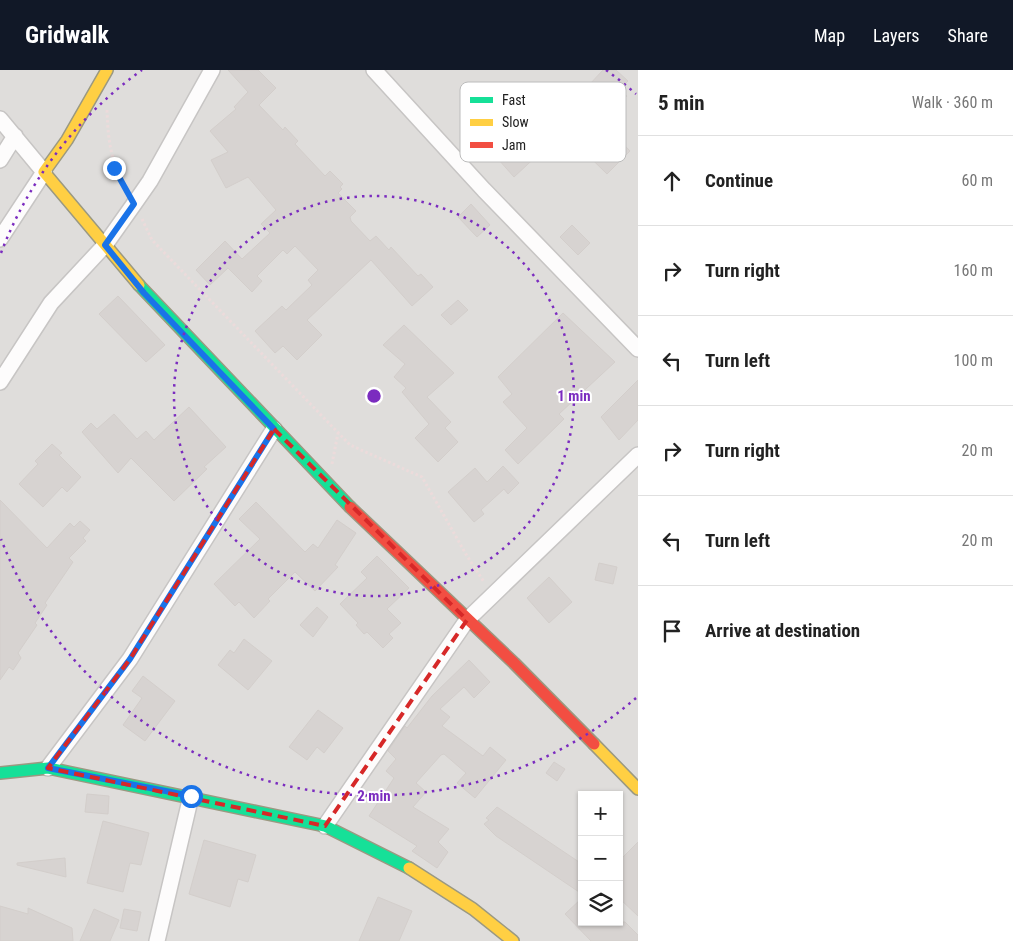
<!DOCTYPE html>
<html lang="en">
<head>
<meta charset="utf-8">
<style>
	body { margin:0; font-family:"Roboto Condensed",sans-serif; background:#f6f6f6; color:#222 }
	.controls { position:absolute; right:15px; bottom:15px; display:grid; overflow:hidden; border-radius:0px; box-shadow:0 1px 4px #0004 }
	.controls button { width:45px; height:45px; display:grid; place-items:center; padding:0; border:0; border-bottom:1px solid #e0e0e0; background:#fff; color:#222; font:25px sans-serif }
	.stop { position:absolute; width:15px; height:15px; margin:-11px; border:4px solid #1a73e8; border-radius:50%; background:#fff }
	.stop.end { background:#1a73e8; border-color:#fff; box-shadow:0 1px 5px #0008 }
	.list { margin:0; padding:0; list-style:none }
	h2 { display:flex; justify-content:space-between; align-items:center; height:65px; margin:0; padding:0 20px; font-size:21px }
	h2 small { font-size:16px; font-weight:400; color:#767676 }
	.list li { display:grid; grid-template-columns:32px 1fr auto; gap:15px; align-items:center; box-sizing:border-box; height:90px; padding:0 20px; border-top:1px solid #e0e0e0 }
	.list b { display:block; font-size:19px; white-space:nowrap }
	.list em { font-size:16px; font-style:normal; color:#767676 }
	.icon { flex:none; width:28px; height:28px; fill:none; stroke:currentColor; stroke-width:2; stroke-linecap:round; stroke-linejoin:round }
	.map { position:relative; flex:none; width:638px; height:871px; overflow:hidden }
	header { display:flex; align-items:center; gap:30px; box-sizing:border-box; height:70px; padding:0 25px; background:#111827; color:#fff }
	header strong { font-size:24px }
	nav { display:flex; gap:28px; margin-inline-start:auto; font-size:18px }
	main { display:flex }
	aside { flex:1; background:#fff }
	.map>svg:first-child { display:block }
	.residential { fill:#dfdddb; fill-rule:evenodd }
	.building { fill:#d7d3d1; stroke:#d3cecb }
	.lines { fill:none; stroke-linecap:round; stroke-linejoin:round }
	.street-casing { stroke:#c7c5c4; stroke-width:18 }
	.fast-casing { stroke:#9b9981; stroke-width:14 }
	.slow-casing { stroke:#9b9981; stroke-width:14 }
	.jam-casing { stroke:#9b9981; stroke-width:14 }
	.path { stroke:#ecdbdb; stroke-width:3; stroke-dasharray:2.5 2.5; stroke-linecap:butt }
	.street { stroke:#fdfcfc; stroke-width:15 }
	.fast { stroke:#16e098; stroke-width:11 }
	.slow { stroke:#ffcf43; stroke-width:11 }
	.jam { stroke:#f24e42; stroke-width:11 }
	.route { stroke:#1a73e8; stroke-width:6 }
	.marked { fill:none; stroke:#d62828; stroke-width:4; stroke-dasharray:10 6; stroke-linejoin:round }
	.ring { fill:none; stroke:#7b2cbf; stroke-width:2.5; stroke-dasharray:2.5 5 }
	.key { fill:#fff; stroke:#bcbcbc; stroke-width:1 }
	.key-label { font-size:14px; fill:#212121 }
	.centre { fill:#7b2cbf; stroke:#fff; stroke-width:2.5 }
	.ring-label { font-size:15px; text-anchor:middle; font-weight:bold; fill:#7b2cbf; stroke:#fff; stroke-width:4; stroke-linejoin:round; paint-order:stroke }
</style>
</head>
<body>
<header>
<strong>Gridwalk</strong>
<nav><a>Map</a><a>Layers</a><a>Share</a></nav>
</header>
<main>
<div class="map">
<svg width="638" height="871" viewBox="0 0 638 871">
	<rect width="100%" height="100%" fill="#f0edea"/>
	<!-- residential -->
	<path class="residential" d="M0,0h638v871h-638zM582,725h37v127h-37z"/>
	<!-- building -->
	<path class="building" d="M228,0h30l18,18 -17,17 24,25 2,-3 13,14 -3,3 30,32 5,-5 13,13 -3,3 2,2 -4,4 18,18 -6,6 1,4 19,20 6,-5 13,14 2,-3 27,29 3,-2 12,13 -21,19 -41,-46 -64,60 15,15 -25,25 -14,-14 -8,7 -20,-22 27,-25 4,4 26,-25 -4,-5 10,-10 -23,-24 -8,8 -4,-4 -26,26 5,5 -10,11 -24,-24 -18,17 -14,-15 29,-29 17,18 28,-26 -9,-9 15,-14 -28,-33 -22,11 -15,-28 17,-8 -18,-21 26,-22 -2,-2 14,-15z
		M603,0h13l12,11 -8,8 7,7 -25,26 28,29 -23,23 -44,-43 36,-37 -10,-9z
		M539,51l16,18 -41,38 -16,-18z
		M471,134l19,21 -13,12 -19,-20z
		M572,155l18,18 -12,12 -18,-18z
		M118,226l47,49 -19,17 -47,-48z
		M458,230l10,10 -17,15 -10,-10z
		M563,243l52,49 -56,52 5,5 -46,45 -13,-14 22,-22 -24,-26 9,-8 -14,-17z
		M404,255l50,48 -27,24 24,25 -6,6 13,14 -20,20 -23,-24 14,-14 -27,-32 4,-4 -12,-11 11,-13 -22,-19z
		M638,310v40l-19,20 -18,-23z
		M189,337l37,40 -22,20 3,2 -33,32 -43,-43 -13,15 -36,-41 9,-9 6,6 17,-15 23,25 9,-8 8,9z
		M52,374l10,9 -3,2 22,22 -14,15 -5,-5 -19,20 -24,-23 19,-20 -3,-3z
		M503,396l16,17 -11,11 -4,-5 -23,21 3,4 -10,8 -26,-30 27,-24 12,14z
		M0,430l47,48 23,-25 4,4 6,-6 10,9 -7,8 3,3 -17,17 4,4 -28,41 2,2 -12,18 2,2 -19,28 3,5 -8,12 -4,-3 -9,13z
		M256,432l49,50 8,-8 5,4 19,-28 19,13 -21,32 3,2 -23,24 -20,-19 -27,27 2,2 -16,17 -15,-16 -4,4 -21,-22 46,-45 -21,-20z
		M377,486l32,32 -22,21 14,14 -12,11 4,4 -10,10 -16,-16 -3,2 -8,-9 2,-2 -18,-19 27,-26 -6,-6z
		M599,493l18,4 -4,17 -18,-4z
		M549,507l23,25 -23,21 -22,-25z
		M317,537l11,10 -15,20 -13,-12z
		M244,569l28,22 -24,29 -30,-25 12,-15 4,3z
		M469,590l21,22 -16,16 -10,-11 -24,22 10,8 -8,9 41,30 7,-9 16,13 -31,38 -18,-15 9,-10 -22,-19 -3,1 -25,28 10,9 -13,15 36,22 -11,13 10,10 -11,16 -25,-17 5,-5 -48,-30 25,-38 -8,-7 10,-12 -8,-8 17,-25 2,2 25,-32z
		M143,606l32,25 -30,40 -22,-16 19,-27 -10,-7z
		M318,640l25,18 -19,25 -7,-6 -10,13 -18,-13z
		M554,692l11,7 -8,12 -11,-8z
		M87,724l22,2 -1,18 -23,-2z
		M497,737l85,57v30l-86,-58 -12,-12 5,-4 -3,-2z
		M103,751l46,12 -8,32 -11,-2 -7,29 -36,-9z
		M204,770l52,15 -8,27 -10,-3 -8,28 -41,-13z
		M638,772v74l-19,-18v-37z
		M65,788l1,19 -49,-12v-2z
		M378,827l34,14 -13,30h-40z
		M582,828v24h43l13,13v6h-47l-26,-27z
		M0,836l28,8v-6l44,20 1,13h-73z
		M94,839l25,11 -9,21h-30z
		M124,839l17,3 -4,19 -17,-3z"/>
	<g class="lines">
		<!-- street casing -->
		<g class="street-casing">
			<path id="street" d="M374,0l110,120 154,159
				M0,49l44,53 -44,67
				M0,90l15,-24
				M0,312l51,-79 54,-58 29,-41 16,-23 62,-111
				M48,698l82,-109 144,-230
				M325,756l142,-206 171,-165
				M157,871l34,-145"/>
		</g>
		<!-- fast casing -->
		<g class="fast-casing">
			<path id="fast" d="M139,215l211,222
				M0,703l48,-5 277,58 84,42"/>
		</g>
		<!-- slow casing -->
		<g class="slow-casing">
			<path id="slow" d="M107,0l-40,70 -23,32 95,113
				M594,674l44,45
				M409,798l64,41 40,32"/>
		</g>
		<!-- jam casing -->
		<g class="jam-casing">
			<path id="jam" d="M350,437l164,156 80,81"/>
		</g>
		<!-- path -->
		<path class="path" d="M107,40c1,32 4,51 19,79
			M142,149l10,21 198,205 72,32 45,79 17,26
			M332,394l6,-31"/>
		<!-- street -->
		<use href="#street" class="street"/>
		<!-- fast -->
		<use href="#fast" class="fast"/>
		<!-- slow -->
		<use href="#slow" class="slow"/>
		<!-- jam -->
		<use href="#jam" class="jam"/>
	</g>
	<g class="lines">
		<!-- route -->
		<path class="route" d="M114,98l20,36 -29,41 39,48 130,136 -144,230 -82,109 143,28"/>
	</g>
	<!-- marked area -->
	<path class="marked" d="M274,359l193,191 -142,206 -277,-58 82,-109z"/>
	<!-- distance rings -->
	<g class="ring">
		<circle cx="374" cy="326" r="200"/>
		<path d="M636 628A400 400 0 0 1 1 469M1 183A400 400 0 0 1 142 0M606 0A400 400 0 0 1 636 24"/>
	</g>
	<!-- legend -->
	<rect x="460" y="12" width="166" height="80" rx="8" class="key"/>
	<rect x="470" y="27" width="23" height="6" fill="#16e098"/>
	<rect x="470" y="49" width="23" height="7" fill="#ffcf43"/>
	<rect x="470" y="72" width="23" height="6" fill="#f24e42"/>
	<g class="key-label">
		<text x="502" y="35">Fast</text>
		<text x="502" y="57">Slow</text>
		<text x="502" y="80">Jam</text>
	</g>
	<circle cx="374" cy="326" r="8" class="centre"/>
	<g class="ring-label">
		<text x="574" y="331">1 min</text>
		<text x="374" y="731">2 min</text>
	</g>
</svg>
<div class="controls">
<button>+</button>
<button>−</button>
<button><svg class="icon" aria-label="layers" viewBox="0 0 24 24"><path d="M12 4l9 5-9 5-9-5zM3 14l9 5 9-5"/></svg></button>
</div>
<div class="stop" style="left:191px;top:726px"></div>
<div class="stop end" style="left:114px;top:98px"></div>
</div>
<aside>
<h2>5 min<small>Walk · 360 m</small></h2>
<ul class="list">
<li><svg class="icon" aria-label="ahead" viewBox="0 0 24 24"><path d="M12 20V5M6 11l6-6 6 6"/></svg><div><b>Continue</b></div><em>60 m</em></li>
<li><svg class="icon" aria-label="right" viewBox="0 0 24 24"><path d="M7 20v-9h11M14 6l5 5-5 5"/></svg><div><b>Turn right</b></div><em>160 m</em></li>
<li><svg class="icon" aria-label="left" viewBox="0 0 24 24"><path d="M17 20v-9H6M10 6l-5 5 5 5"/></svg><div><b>Turn left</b></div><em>100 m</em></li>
<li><svg class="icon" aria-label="right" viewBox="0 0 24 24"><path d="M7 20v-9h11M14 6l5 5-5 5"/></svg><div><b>Turn right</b></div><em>20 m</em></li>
<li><svg class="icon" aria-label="left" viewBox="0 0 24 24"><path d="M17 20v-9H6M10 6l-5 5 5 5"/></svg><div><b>Turn left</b></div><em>20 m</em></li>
<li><svg class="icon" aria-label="arrive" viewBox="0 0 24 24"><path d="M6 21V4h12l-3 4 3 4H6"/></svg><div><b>Arrive at destination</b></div></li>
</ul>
</aside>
</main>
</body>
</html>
